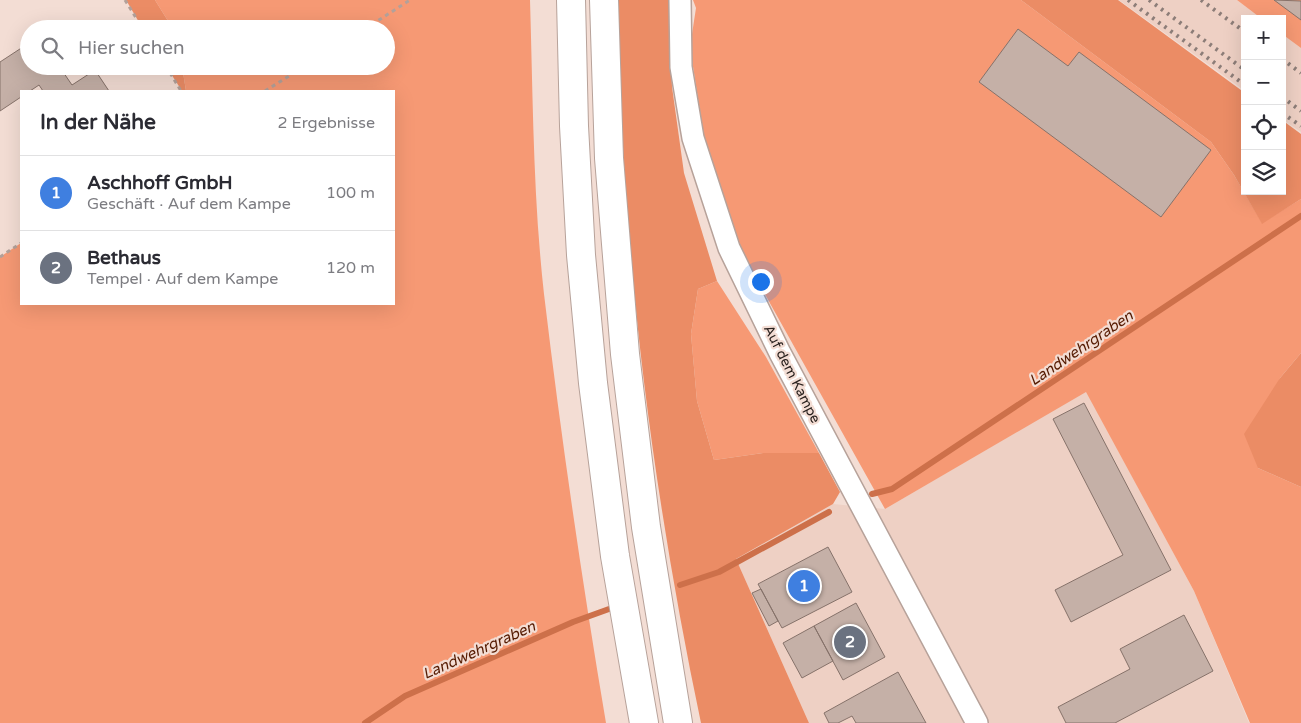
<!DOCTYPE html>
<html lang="de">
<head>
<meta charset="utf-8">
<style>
	body { margin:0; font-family:"Varela Round",sans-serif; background:#f2f2f3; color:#2b2b33 }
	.controls { position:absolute; right:15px; top:15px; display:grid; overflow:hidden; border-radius:0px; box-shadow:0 5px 20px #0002 }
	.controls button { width:45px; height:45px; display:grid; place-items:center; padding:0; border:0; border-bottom:1px solid #e1e1e2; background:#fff; color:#2b2b33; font:25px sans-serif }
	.you { position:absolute; left:760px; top:281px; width:18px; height:18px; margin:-12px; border:4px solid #fff; border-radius:50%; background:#1a73e8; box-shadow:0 0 0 8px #1a73e833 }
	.badge { display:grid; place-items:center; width:32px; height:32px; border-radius:50%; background:#1a73e8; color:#fff; font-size:16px; font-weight:700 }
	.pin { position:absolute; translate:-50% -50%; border:2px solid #fff; box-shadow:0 1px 5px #0006 }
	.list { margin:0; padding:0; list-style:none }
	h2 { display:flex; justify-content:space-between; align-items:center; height:65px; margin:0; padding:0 20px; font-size:21px }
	h2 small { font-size:16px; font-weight:400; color:#7c7c81 }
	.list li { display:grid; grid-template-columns:32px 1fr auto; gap:15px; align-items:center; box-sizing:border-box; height:75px; padding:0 20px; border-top:1px solid #e1e1e2 }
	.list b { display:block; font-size:19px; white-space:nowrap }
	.list p { margin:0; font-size:16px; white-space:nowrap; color:#7c7c81 }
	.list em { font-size:16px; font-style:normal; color:#7c7c81 }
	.icon { flex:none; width:28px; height:28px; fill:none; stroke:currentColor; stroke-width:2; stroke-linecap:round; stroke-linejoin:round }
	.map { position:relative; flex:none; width:1301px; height:723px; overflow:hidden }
	.search { position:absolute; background:#fff; box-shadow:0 5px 20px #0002; left:20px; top:20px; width:375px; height:55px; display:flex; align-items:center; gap:12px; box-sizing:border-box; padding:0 18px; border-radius:28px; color:#7c7c81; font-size:19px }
	.panel { position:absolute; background:#fff; box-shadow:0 5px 20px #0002; left:20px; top:90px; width:375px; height:215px; border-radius:0px }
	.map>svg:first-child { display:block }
	.built { fill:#eed0c4 }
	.green { fill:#f69974 }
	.forest { fill:#eb8c65 }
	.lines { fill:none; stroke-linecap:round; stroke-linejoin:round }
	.stream { stroke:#cd704a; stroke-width:6 }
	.building { fill:#c5b0a7; stroke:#86726a }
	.street-casing { stroke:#b7a29a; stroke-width:24 }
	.highway-casing { stroke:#b7a29a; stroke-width:30 }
	.path { stroke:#b3a19a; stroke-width:3; stroke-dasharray:4 4; stroke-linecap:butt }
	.street { stroke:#fff; stroke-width:21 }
	.highway { stroke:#fff; stroke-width:28 }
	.rail { stroke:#8c7d78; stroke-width:4; stroke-dasharray:2.5 5; stroke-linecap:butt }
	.labels { text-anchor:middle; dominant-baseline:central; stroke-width:4.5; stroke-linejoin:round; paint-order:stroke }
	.street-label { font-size:14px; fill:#2a221f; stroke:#f3ddd4 }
	.water-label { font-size:15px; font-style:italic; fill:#551a00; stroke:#f3ddd4 }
</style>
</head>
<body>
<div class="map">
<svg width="1301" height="723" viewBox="0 0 1301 723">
	<rect width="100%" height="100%" fill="#f3ddd4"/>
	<!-- built -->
	<path class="built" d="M1119,0h118l25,19h-17v72z
		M1282,34l19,14v84l-19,-13z
		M1086,391l108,200 55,132h-440l-73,-164 97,-55 52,5z"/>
	<!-- green -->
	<path class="green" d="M155,0h375c3,98 3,196 14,294 17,143 38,287 62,429h-606v-466l21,-14v61h373v-213h-208l-4,-25h204v-37h-213z
		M693,0h328l190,142 23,33 28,48 39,-24v154l-21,25 -22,90 43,19v236h-51l-56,-132 -108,-199 -201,117 -146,-261 -30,-78 -19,-123 6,-39z
		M1237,0h64v48l-19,-14v-15h-20z
		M717,281l49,76 53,96h-56l-49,7 -17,-59 -6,-67 7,-45z"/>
	<!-- forest -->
	<path class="forest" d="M126,0h29l18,29h-30z
		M618,0h51l3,87 12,86 33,108 -19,8 -7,45 6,67 17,59 49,-7h56l21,39 -7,12 -97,55 73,164h-108c-50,-238 -80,-479 -83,-723z
		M1021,0h97l127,93v98h37v-71l19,14v65l-39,25 -28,-49 -23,-33z
		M166,66h16l4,25h-4z
		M1301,353v134l-43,-19 -14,-34 36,-56z"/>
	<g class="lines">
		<!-- stream -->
		<path class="stream" d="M872,494l20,-5 409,-273
			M680,585l39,-13 110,-60
			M365,723l40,-27 168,-74 36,-13"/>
	</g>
	<!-- building -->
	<path class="building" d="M1274,0l27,1v19z
		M1018,29l50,37 11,-14 132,98 -50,67 -182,-135z
		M29,43v23h30l13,19 23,-15 14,21h-66l-4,-6 -9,6h-9v6l-21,14v-49z
		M1084,403l87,167 -100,52 -16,-32 68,-35 -70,-136z
		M828,547l24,45 -70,36 -24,-44z
		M761,589l17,32 -9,5 -17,-33z
		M856,603l29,54 -42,23 -29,-54z
		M1184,615l29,56 -98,52h-49l-8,-16 72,-38 -10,-20z
		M814,626l19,35 -31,17 -19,-35z
		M898,672l28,51h-70l-4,-7 -14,7h-9l-5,-10z"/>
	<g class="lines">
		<!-- street casing -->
		<g class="street-casing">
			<path id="street" d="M680,0l1,67 12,71 36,110 51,105 197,370"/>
		</g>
		<!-- highway casing -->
		<g class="highway-casing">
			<path id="highway" d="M571,0l3,126 7,129 12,128 22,173 29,167
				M604,0l5,158 16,196 21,173 32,196"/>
		</g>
		<!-- path -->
		<path class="path" d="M125,0l18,29
			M365,29l45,-29
			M166,66l15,25
			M265,91l40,-25
			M0,257l21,-14"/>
		<!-- street -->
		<use href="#street" class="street"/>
		<!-- highway -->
		<use href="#highway" class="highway"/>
		<!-- rail -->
		<path class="rail" d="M1128,0l117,85
			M1149,0l96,70
			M1201,0l44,32
			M1282,59l19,14
			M1282,97l19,14
			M1282,113l19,13"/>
	</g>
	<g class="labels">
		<!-- street labels -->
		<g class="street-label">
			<text transform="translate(792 374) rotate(63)">Auf dem Kampe</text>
		</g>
		<!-- water labels -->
		<g class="water-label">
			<text transform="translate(1081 348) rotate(-34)">Landwehrgraben</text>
			<text transform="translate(479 650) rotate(-24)">Landwehrgraben</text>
		</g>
	</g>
</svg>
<div class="controls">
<button>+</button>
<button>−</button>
<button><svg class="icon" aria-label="locate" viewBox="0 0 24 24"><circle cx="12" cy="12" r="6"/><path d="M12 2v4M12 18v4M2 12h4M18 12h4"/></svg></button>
<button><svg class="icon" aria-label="layers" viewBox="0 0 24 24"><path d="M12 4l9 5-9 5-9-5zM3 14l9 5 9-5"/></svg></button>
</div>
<div class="you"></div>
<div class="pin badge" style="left:804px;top:586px;background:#3f7fe0">1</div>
<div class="pin badge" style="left:850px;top:642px;background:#6b7280">2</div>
<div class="search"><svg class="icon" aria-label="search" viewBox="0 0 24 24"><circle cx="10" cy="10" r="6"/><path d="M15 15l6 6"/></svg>Hier suchen</div>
<section class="panel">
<h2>In der Nähe<small>2 Ergebnisse</small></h2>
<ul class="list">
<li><span class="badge" style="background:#3f7fe0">1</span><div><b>Aschhoff GmbH</b><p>Geschäft · Auf dem Kampe</p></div><em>100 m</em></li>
<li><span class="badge" style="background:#6b7280">2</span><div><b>Bethaus</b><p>Tempel · Auf dem Kampe</p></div><em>120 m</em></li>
</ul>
</section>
</div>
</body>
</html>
